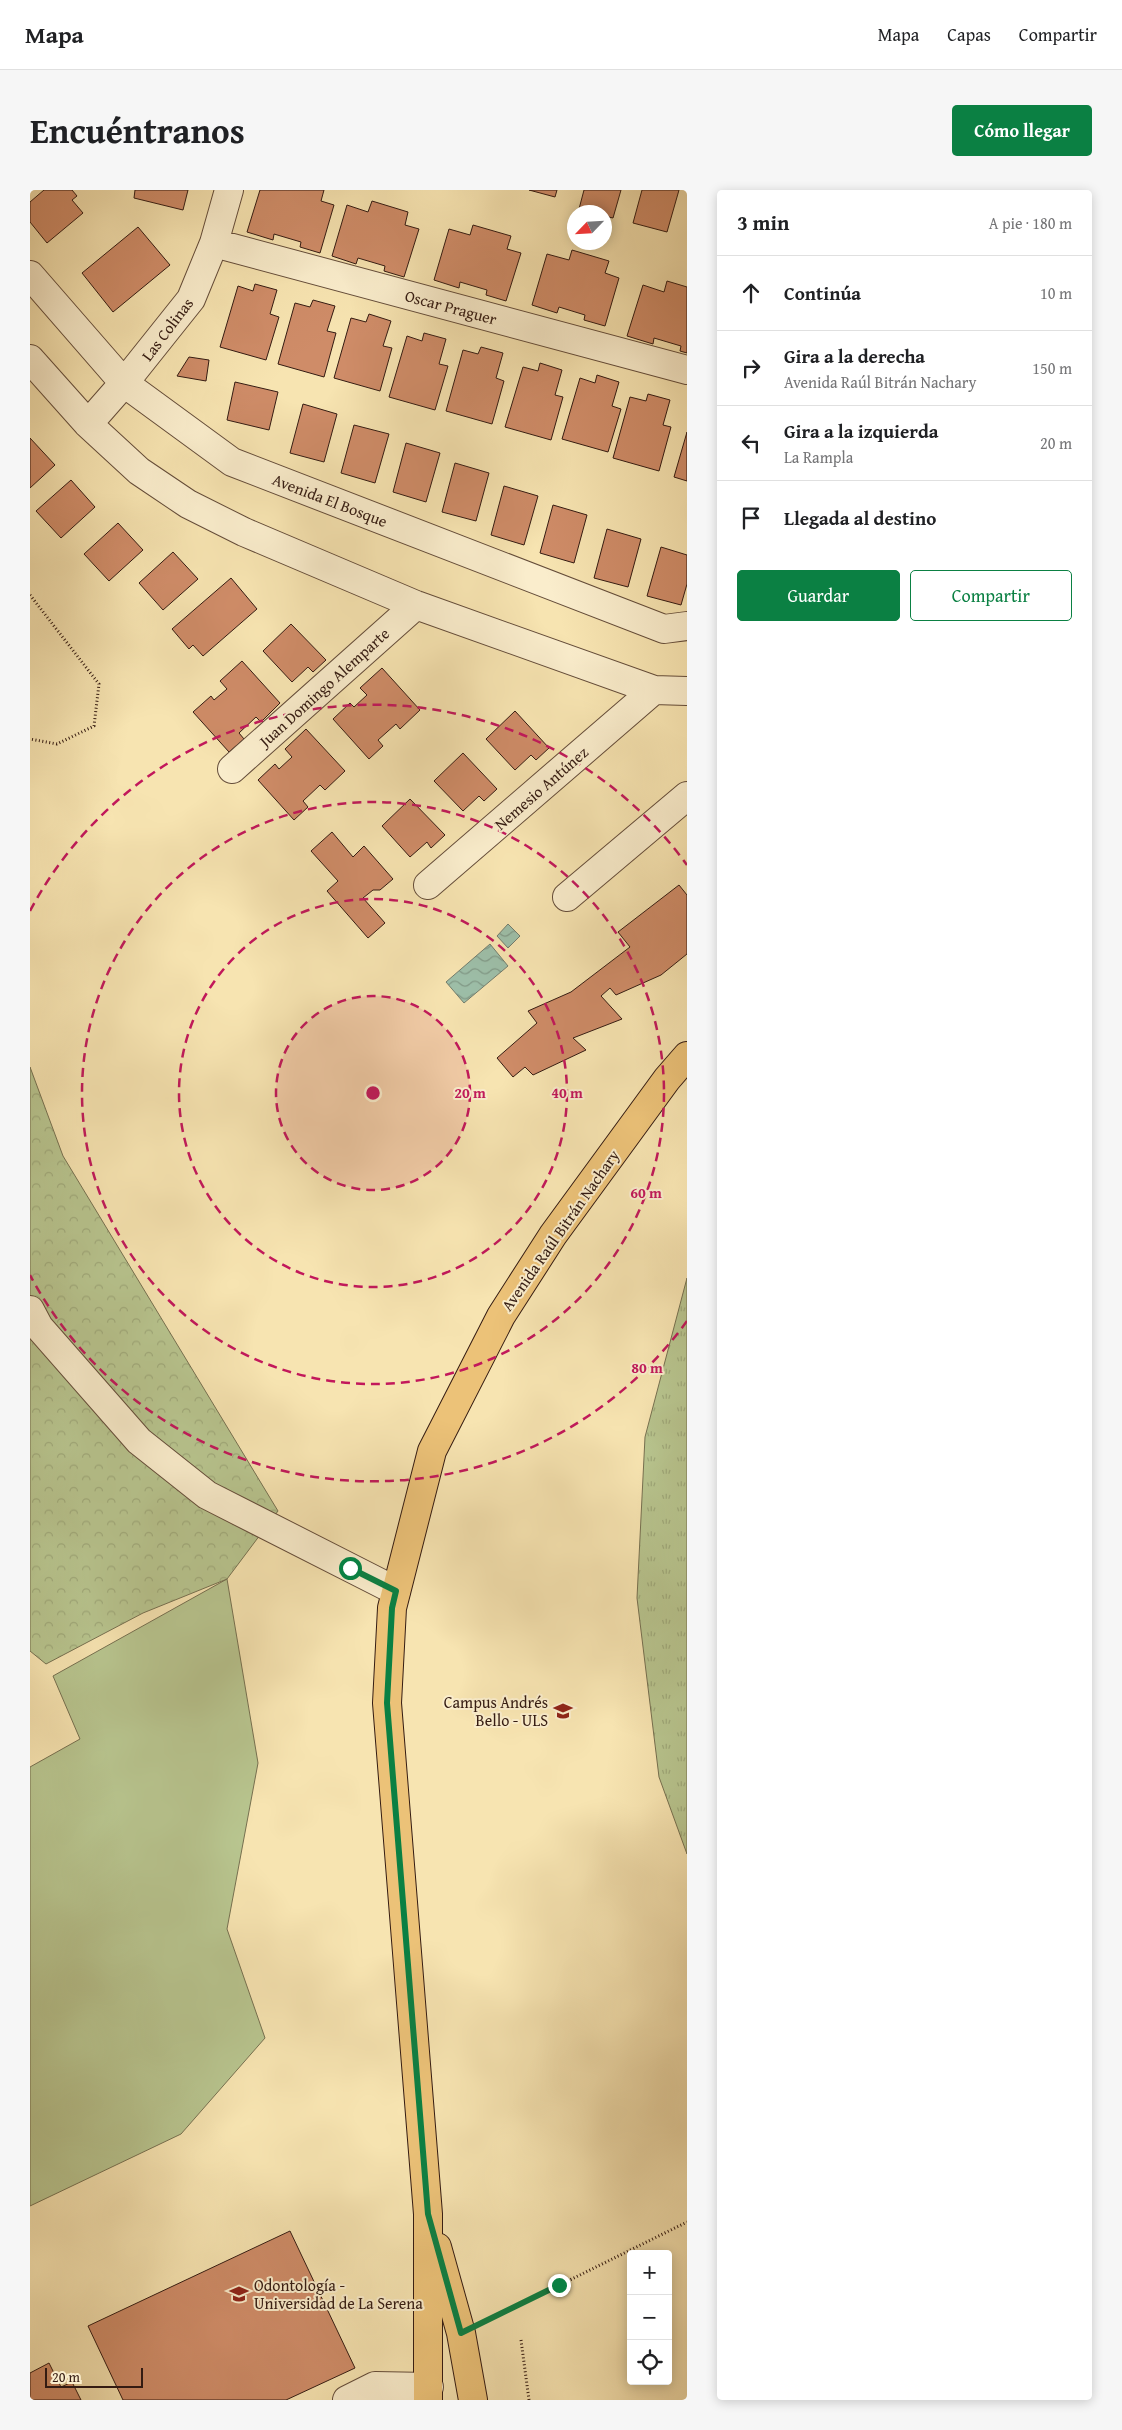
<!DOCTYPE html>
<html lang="es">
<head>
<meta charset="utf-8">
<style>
	body { margin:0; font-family:"Gentium Book Plus",serif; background:#f6f6f6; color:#202124 }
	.controls { position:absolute; right:15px; bottom:15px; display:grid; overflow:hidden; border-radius:5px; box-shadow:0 2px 12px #0003 }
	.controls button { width:45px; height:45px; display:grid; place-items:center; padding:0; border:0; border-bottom:1px solid #e0e0e0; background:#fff; color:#202124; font:25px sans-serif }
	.compass { position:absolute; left:537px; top:15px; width:45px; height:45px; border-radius:50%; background:#fff; box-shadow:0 2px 12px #0003; rotate:245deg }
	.scale { position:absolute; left:15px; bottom:12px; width:98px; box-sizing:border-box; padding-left:5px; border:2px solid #341b12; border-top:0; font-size:14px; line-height:18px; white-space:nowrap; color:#341b12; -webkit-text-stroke:4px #faedcc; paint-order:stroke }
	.stop { position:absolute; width:15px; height:15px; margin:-11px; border:4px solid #0b8043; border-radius:50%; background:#fff }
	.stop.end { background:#0b8043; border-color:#fff; box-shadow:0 1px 5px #0008 }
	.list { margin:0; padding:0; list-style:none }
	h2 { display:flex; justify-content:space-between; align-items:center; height:65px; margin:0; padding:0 20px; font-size:21px }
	h2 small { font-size:16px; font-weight:400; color:#757577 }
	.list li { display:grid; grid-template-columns:32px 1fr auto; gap:15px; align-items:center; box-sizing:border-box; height:75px; padding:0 20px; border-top:1px solid #e0e0e0 }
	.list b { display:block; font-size:19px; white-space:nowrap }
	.list p { margin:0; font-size:16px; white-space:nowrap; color:#757577 }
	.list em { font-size:16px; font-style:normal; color:#757577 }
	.actions { display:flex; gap:10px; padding:15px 20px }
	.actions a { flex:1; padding:11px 0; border:1px solid #0b8043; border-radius:5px; text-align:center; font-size:18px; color:#0b8043 }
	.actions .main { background:#0b8043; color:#fff }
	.icon { flex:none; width:28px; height:28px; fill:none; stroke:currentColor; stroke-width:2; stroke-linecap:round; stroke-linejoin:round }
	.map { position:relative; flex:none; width:657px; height:2210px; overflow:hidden; border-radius:5px }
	header { display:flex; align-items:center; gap:30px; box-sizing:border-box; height:70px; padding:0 25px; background:#fff; border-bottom:1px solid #e0e0e0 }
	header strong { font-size:24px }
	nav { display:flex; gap:28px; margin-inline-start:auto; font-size:18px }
	.intro { display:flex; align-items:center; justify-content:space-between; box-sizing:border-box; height:120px; padding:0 30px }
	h1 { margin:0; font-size:35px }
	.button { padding:12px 22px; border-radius:5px; background:#0b8043; color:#fff; font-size:18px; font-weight:700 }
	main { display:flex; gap:30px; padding:0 30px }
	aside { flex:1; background:#fff; border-radius:5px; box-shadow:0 2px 12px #0003 }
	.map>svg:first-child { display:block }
	.grass { fill:#b8c58f; stroke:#767050 }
	.forest { fill:url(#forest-crowns); stroke:#767050 }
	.park { fill:url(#park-tufts); stroke:#767050 }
	.water { fill:url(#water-waves); stroke:#737d6d }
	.building { fill:#cf8c68; stroke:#341b12 }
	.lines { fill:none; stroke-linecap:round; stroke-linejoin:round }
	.minor-casing { stroke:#654d3a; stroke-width:30 }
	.major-casing { stroke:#341b12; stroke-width:30 }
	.path { stroke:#341b12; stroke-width:3; stroke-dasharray:1 2.5; stroke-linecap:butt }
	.minor { stroke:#faedcc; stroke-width:28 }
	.major { stroke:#ecc278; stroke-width:28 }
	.route { stroke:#0b8043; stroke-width:6 }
	.ring { fill:none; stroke:#c2185b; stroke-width:2.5; stroke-dasharray:9 6 }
	.labels { text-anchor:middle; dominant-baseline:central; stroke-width:4; stroke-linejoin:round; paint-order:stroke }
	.street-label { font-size:16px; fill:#341b12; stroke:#faedcc }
	.poi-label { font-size:16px; fill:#341b12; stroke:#faedcc; text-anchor:end }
	.centre { fill:#c2185b; stroke:#faedcc; stroke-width:2.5 }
	.ring-label { font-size:15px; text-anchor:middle; font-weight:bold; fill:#c2185b; stroke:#faedcc; stroke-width:4; stroke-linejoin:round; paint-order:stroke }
</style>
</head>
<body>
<header>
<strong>Mapa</strong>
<nav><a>Mapa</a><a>Capas</a><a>Compartir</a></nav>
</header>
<div class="intro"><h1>Encuéntranos</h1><a class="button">Cómo llegar</a></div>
<main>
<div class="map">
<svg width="657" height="2210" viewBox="0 0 657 2210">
	<defs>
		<pattern id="forest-crowns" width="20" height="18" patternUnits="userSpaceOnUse" patternTransform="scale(1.25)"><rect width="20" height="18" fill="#b8c58f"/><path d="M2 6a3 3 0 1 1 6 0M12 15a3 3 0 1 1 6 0" fill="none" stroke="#9fa97a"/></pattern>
		<pattern id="park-tufts" width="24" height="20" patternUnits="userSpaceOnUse" patternTransform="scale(1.25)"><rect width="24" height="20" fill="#b8c58f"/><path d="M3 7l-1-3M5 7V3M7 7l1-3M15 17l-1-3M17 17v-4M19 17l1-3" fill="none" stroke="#9fa97a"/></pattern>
		<pattern id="water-waves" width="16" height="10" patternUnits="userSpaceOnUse" patternTransform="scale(1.25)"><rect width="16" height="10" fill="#9dbfa9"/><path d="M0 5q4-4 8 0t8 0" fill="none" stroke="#819a88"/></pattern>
	</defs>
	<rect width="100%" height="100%" fill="#f7e4b1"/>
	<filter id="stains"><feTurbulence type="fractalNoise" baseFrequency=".004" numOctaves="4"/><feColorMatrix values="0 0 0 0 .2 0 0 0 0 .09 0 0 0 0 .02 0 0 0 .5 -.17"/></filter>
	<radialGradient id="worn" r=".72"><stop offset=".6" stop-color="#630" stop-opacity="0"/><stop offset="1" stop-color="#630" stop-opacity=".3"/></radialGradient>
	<!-- grass -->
	<path class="grass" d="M197,1389l31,184 -31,166 38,109 -84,96 -151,72v-439l50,-28 -27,-63z"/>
	<!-- forest -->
	<path class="forest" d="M0,877l33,89 215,355 -51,68 -84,34 -97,51 -16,-13z"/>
	<!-- park -->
	<path class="park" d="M657,1088v576l-28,-77 -22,-179 8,-161z"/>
	<!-- water -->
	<path class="water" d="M478,734l12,12 -12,12 -11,-12z
		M460,754l18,22 -44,37 -18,-21z"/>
	<!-- building -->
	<path class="building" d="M14,0h28l5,6 -5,4 11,13 -36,30 -17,-21v-20z
		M105,0h53l-5,20 -49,-12z
		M230,0h64l-3,11 13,4 -14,48 -20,-6 1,-5 -27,-8 -1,6 -26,-8z
		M499,0h28l-2,7z
		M554,0h37l-8,28 -9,-2v-4h-11l-14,-3z
		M612,0h37l-12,42 -34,-9z
		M342,11l36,11 -3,13 14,4 -15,48 -20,-6 1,-5 -27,-8 -2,6 -24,-8 15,-51 21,7z
		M443,35l38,11 -4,13 14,4 -15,48 -20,-6 1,-5 -27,-8 -1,6 -25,-8 15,-51 21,6z
		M108,37l32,38 -57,47 -31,-39z
		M542,60l37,11 -4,12 14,5 -14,48 -21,-6 1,-5 -26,-8 -2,6 -25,-8 15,-51 22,6z
		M637,91l20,6v66l-7,-2 1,-5 -27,-8 -1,6 -26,-8 16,-51 21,7z
		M225,94l22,6 -7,24 9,3 -13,43 -46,-13 18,-61 15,5z
		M283,110l22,6 -8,25 9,2 -12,44 -46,-13 17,-61 15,4z
		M339,124l22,7 -8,25 9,2 -12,43 -46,-13 17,-60 15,4z
		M394,143l22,6 -7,25 9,2 -13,44 -46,-13 18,-61 15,5z
		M451,157l22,6 -7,25 8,3 -12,43 -46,-13 17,-61 15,4z
		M159,167l20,3 -3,21 -29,-5z
		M510,173l22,7 -7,25 8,2 -12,43 -46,-13 18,-60 15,4z
		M567,185l22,7 -7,24 9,3 -13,43 -46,-13 18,-61 15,5z
		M205,192l43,10 -9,38 -42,-10z
		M618,204l22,6 -7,25 8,2 -12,44 -46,-13 17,-61 16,4z
		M273,214l34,10 -13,48 -34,-9z
		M324,235l35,9 -14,49 -34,-10z
		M657,242v49l-13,-4z
		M0,248l25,27 -25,23z
		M376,253l34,10 -14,49 -33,-10z
		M425,273l34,10 -13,48 -34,-9z
		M41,290l24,27 -34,31 -25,-27z
		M474,296l34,10 -14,49 -33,-10z
		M523,315l34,10 -13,48 -34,-10z
		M88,333l25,27 -34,31 -25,-27z
		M577,339l34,10 -13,48 -34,-9z
		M631,357l26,8v29l-6,21 -34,-9z
		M143,362l25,27 -35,31 -24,-27z
		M201,388l26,31 -54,47 -10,-11 -4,4 -17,-20z
		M261,434l35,36 -13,12 -5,-5 -16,15 -29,-31z
		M212,471l38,42 -19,19 -5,-5 -17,16 5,6 -15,13 -36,-40 18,-16 3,4 13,-11 -7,-8z
		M352,478l38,42 -20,19 -4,-5 -18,16 5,6 -14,13 -36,-40 17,-16 4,4 13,-12 -7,-7z
		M485,521l34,37 -13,12 -5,-5 -16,15 -29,-31z
		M276,539l39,42 -20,19 -5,-5 -17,16 5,6 -14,13 -36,-40 17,-16 4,5 13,-12 -7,-8z
		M433,563l34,36 -13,12 -5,-5 -16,15 -29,-30z
		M380,609l35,36 -14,13 -4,-6 -17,15 -28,-31z
		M302,642l21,25 11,-11 29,33 -13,11h-7l-10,8 22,25 -17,15 -41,-47 11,-10 -27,-30z
		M649,695l8,10v59l-26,21 -45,20 -6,-7 -9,8 21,23 -49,19 13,12 -53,25 -8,-8 -12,10 -16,-19 40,-35 -9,-12 43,-19 59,-45 -12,-15z
		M260,2041l65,137 -69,32h-163l-35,-74z
		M19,2173l12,24 11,-5 9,18h-51v-27z"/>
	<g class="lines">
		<!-- minor casing -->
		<g class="minor-casing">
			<path id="minor" d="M184,53l473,127
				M0,85l94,108 108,79 432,167 23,-3
				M0,169l58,65 51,47 49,33 56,28 172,73 238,85 33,1
				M58,234l36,-41 67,-84 23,-56 15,-53
				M202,579l184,-164
				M398,695l226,-195
				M537,707l120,-101
				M0,1120l9,17 100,114 68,54 189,96
				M317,2210l28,-14 54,1"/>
		</g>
		<!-- major casing -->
		<g class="major-casing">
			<path id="major" d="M407,2057l24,86 12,67
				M398,2210v-186l-41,-511 5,-95 40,-157 69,-135 52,-81 114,-156 20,-23"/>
		</g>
		<!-- path -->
		<path class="path" d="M0,405l69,89 -5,42 -37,18 -27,-5
			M459,2130l198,-98
			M491,2150l8,60"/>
		<!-- minor -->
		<use href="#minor" class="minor"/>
		<!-- major -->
		<use href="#major" class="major"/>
	</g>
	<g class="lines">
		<!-- route -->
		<path class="route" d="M320,1378l46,23 -4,17 -5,95 41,511 33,119 98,-48"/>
	</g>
	<!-- distance rings -->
	<circle cx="343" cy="903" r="97" fill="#c2185b" fill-opacity=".12"/>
	<g class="ring">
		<circle cx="343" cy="903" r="97"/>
		<circle cx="343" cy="903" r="194"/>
		<circle cx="343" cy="903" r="291"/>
		<path d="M657 1131A388 388 0 0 1 0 1085M0 721A388 388 0 0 1 657 675"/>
	</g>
	<!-- icons -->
	<defs>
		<g id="university-bare" transform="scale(1.5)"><path d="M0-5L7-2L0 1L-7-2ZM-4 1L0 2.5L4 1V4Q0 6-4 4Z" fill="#8f2418" stroke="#faedcc" stroke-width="2.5" paint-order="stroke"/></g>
	</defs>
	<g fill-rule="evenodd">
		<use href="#university-bare" x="533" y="1521"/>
		<use href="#university-bare" x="209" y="2104"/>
	</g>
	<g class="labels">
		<!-- street labels -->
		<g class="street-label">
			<text transform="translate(421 117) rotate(15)">Oscar Praguer</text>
			<text transform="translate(137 139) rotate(-53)">Las Colinas</text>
			<text transform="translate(300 310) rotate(21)">Avenida El Bosque</text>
			<text transform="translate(294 497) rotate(-42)">Juan Domingo Alemparte</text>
			<text transform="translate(511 598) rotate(-41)">Nemesio Antúnez</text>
			<text transform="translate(530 1040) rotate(-55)">Avenida Raúl Bitrán Nachary</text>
		</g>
		<!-- poi labels -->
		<g class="poi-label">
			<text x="518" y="1512">Campus Andrés<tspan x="518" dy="18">Bello - ULS</tspan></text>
			<text x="224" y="2095" text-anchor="start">Odontología -<tspan x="224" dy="18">Universidad de La Serena</tspan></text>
		</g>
	</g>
	<circle cx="343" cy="903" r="8" class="centre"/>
	<g class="ring-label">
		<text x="440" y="908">20 m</text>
		<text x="537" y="908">40 m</text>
		<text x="616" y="1008">60 m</text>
		<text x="617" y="1183">80 m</text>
	</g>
	<rect width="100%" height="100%" filter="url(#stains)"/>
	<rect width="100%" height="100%" fill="url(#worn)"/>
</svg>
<div class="controls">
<button>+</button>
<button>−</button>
<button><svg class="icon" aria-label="locate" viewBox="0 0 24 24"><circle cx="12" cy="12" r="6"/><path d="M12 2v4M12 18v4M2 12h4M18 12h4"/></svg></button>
</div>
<svg class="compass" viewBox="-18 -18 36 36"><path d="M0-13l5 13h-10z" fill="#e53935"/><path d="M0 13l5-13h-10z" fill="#757577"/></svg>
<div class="scale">20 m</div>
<div class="stop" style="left:320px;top:1378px"></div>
<div class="stop end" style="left:529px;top:2095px"></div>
</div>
<aside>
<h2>3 min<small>A pie · 180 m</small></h2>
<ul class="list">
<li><svg class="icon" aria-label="ahead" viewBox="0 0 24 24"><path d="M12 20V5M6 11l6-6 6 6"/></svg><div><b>Continúa</b></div><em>10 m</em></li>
<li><svg class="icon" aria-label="right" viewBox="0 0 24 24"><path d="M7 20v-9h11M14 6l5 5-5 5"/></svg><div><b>Gira a la derecha</b><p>Avenida Raúl Bitrán Nachary</p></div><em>150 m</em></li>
<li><svg class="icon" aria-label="left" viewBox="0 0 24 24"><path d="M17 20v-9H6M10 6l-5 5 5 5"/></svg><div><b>Gira a la izquierda</b><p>La Rampla</p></div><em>20 m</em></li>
<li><svg class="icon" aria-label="arrive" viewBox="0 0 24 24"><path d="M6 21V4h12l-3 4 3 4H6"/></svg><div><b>Llegada al destino</b></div></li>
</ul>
<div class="actions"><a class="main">Guardar</a><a>Compartir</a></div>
</aside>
</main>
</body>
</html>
